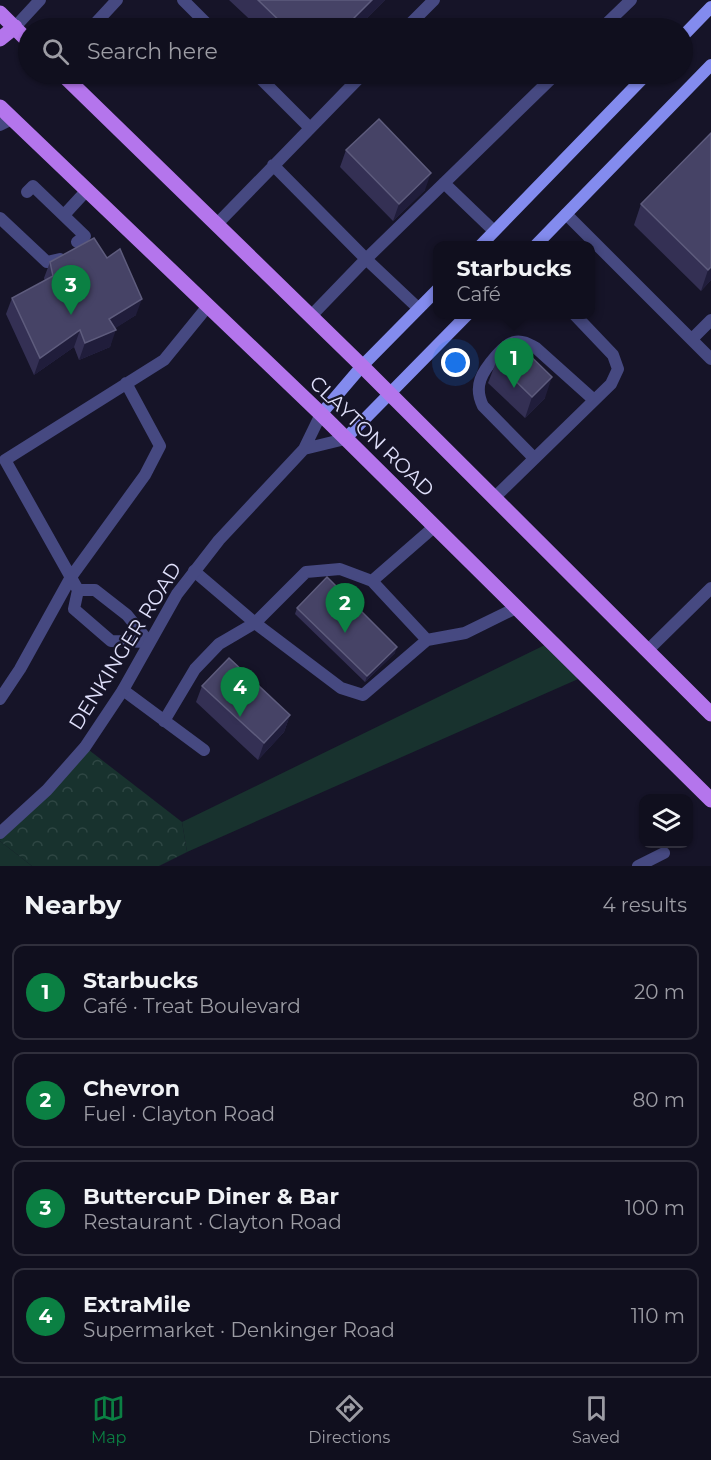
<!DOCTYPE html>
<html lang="en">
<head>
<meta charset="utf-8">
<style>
	body { margin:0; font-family:Montserrat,sans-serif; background:#1e1d2b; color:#f1f3f6 }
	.controls { position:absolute; right:18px; bottom:18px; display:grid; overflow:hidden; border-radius:12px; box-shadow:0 2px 4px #0004 }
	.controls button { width:54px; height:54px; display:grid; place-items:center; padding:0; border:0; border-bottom:2px solid #302f3c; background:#100f1e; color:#f1f3f6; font:30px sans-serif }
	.you { position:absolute; left:456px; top:363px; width:21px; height:21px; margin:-15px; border:4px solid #fff; border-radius:50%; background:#1a73e8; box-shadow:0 0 0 9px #1a73e833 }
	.badge { display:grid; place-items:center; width:39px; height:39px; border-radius:50%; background:#0b8043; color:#fff; font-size:20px; font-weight:700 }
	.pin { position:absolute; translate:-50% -50px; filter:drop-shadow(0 2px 3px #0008) }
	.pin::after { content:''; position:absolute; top:32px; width:21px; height:18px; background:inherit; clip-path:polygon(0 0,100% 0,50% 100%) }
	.popup { position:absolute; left:433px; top:241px; width:162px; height:78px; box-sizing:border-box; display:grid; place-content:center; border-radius:12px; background:#100f1e; filter:drop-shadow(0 2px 4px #0005); font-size:20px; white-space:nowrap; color:#9c9ca4 }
	.popup b { font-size:22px; color:#f1f3f6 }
	.popup::after { content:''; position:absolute; left:50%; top:100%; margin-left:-12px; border:12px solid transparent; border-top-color:#100f1e }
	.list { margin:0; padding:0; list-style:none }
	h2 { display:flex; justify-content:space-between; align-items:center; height:78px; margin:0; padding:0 24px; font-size:26px }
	h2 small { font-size:20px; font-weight:400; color:#9c9ca4 }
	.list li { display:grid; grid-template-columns:39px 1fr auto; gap:18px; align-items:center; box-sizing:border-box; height:96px; margin:0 12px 12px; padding:0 12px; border:2px solid #302f3c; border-radius:12px }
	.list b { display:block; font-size:22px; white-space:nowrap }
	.list p { margin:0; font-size:20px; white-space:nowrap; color:#9c9ca4 }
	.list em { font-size:20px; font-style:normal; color:#9c9ca4 }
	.icon { flex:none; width:33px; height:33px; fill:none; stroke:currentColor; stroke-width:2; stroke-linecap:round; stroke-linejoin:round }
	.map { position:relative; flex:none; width:711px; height:866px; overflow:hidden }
	.search { position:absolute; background:#100f1e; box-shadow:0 2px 4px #0004; left:18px; right:18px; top:18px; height:66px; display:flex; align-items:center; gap:15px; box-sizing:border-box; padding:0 21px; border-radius:33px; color:#9c9ca4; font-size:22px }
	.sheet { height:510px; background:#100f1e }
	nav { display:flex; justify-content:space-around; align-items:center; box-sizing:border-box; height:84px; border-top:2px solid #302f3c; background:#100f1e; font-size:16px; color:#9c9ca4 }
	nav a { display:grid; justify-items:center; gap:3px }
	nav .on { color:#0b8043 }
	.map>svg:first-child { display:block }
	.grass { fill:#18322e }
	.forest { fill:url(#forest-crowns) }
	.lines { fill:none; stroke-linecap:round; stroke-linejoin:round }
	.service { stroke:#464981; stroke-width:12 }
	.minor { stroke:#464981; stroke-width:12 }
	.tertiary { stroke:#464981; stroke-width:12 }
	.secondary { stroke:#838bee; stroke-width:12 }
	.primary { stroke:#b475ec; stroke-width:15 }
	.wall { fill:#343054 }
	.shaded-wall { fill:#201d3b }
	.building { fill:#464366; stroke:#5e5c7d; stroke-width:1.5 }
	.labels { text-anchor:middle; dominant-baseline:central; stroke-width:4.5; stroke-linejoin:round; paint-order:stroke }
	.street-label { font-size:20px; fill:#e0e0fb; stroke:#161428 }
</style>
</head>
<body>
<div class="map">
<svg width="711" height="866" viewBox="0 0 711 866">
	<defs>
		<pattern id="forest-crowns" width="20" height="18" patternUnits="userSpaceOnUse" patternTransform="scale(1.5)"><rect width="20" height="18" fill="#18322e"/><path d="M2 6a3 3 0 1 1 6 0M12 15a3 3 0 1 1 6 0" fill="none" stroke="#2e4643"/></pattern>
	</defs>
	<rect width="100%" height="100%" fill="#161428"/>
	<!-- grass -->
	<path class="grass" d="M551,642l34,34 -398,176 -5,-30z
		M0,841l32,25h-32z"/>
	<!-- forest -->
	<path class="forest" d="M85,747l97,75 5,30 -28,14h-127l-32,-25v-8z"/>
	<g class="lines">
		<!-- service -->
		<path class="service" d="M183,0l28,28
			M15,27l25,-27
			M91,28l26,-28
			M406,28l28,-28
			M602,28l29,-28
			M256,74l54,54
			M273,165l93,94 190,-185
			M444,183l50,48
			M27,192l6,-6 52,50 -8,6
			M566,214l145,145
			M64,215l23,-25
			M0,218l47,44 13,-3
			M217,224l146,-150
			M311,316l55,-57 52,49
			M692,339l19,-19
			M534,458l-51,-52c-10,-20 -1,-34 13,-50 5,-5 10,-12 18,-14 8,-2 15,2 22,6l58,52
			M494,498l117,-114 7,-15 -5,-14 -39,-41
			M194,571l61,52 86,65 22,7 64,-55 38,-7 51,-25
			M372,581l62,-54
			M78,590h17l32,25 22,27 -38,-1 -37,-32 4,-19 -73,-130 159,-100 44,-54
			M647,651l64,-63
			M123,690l81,60
			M0,699l20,-30 51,-92 74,-102 15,-29 -34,-63
			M164,721l31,-52 24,-25 36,-21 51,-51 34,-3 32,12 55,59
			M638,866l26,-13"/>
		<!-- minor -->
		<path class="minor" d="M0,125l12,-6"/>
		<!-- tertiary -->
		<path class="tertiary" d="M304,449l41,-10
			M0,833l47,-43 38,-43 38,-57 54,-96 42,-54 85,-91 17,-35"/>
		<!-- secondary -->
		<path class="secondary" d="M682,37l29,-30
			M480,246l167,-172
			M535,246l176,-181
			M321,414l41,-48 76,-77
			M345,439l123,-125"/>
		<!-- primary -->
		<path class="primary" d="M0,13l28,28
			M0,39l15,-12
			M62,74l300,292 349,348
			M0,107l321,307 390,386"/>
	</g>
	<!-- wall -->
	<path class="wall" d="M229,0h156l-28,28h-98z
		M711,133v147l-10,11 -67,-66 7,-21z
		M346,150l79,40 -32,31 -53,-54z
		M50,262l86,53 -21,13 -5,19 -31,13 -5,-13 -40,28 -28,-61 6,-16 33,-17 -1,-3z
		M496,362l49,36 -20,20 -37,-35z
		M297,608l98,45 -30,29 -70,-68z
		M202,686l88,29 -6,17 -26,28 -62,-58z"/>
	<!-- shaded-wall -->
	<path class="shaded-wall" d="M372,0h13l-28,28h-13z
		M431,173l-6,17 -32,31 6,-17z
		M711,267v13l-10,11 7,-21z
		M142,299l-6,16 -31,20 11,-5 -6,17 -31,13 6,-17 24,-24z
		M80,330l-6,17 -40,28 6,-17z
		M552,377l-7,21 -20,20 7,-21z
		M397,647l-2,6 -30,29 2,-6z
		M290,715l-6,17 -26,28 6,-17z"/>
	<!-- building -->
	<path class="building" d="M258,0h114l-28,28h-57z
		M379,119l52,54 -32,31 -53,-54z
		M711,133v134l-3,3 -67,-66z
		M94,238l13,20 13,-9 22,50 -33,20 7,11 -31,13 -5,-13 -40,28 -28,-60 41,-22 -3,-14z
		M512,338l40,39 -20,20 -36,-35z
		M327,577l70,70 -30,29 -70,-68z
		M229,658l61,57 -26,28 -62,-57z"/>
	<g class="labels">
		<!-- street labels -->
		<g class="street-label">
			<text transform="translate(372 436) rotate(44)">CLAYTON ROAD</text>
			<text transform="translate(125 646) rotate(-58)">DENKINGER ROAD</text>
		</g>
	</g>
</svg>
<div class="controls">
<button><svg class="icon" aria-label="layers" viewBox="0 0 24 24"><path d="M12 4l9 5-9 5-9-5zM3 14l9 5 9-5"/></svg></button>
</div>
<div class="you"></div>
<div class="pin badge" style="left:514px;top:388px">1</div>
<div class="popup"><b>Starbucks</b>Café</div>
<div class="pin badge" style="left:345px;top:633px">2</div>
<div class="pin badge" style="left:71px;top:315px">3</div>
<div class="pin badge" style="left:240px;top:717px">4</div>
<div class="search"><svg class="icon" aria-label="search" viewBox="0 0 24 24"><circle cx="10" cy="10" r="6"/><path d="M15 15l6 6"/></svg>Search here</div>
</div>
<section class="sheet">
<h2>Nearby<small>4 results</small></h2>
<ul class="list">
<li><span class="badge">1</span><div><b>Starbucks</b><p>Café · Treat Boulevard</p></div><em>20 m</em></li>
<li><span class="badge">2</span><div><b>Chevron</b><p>Fuel · Clayton Road</p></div><em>80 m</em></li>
<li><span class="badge">3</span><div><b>ButtercuP Diner &amp; Bar</b><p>Restaurant · Clayton Road</p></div><em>100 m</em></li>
<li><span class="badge">4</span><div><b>ExtraMile</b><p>Supermarket · Denkinger Road</p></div><em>110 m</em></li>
</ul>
</section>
<nav>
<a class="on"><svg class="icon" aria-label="map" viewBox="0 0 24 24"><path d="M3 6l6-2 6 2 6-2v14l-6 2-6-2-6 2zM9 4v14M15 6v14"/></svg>Map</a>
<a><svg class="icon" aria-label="directions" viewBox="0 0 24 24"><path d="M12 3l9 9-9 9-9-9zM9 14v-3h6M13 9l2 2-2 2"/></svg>Directions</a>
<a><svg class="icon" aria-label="saved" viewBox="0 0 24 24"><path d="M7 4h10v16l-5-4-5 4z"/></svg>Saved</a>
</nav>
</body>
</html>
